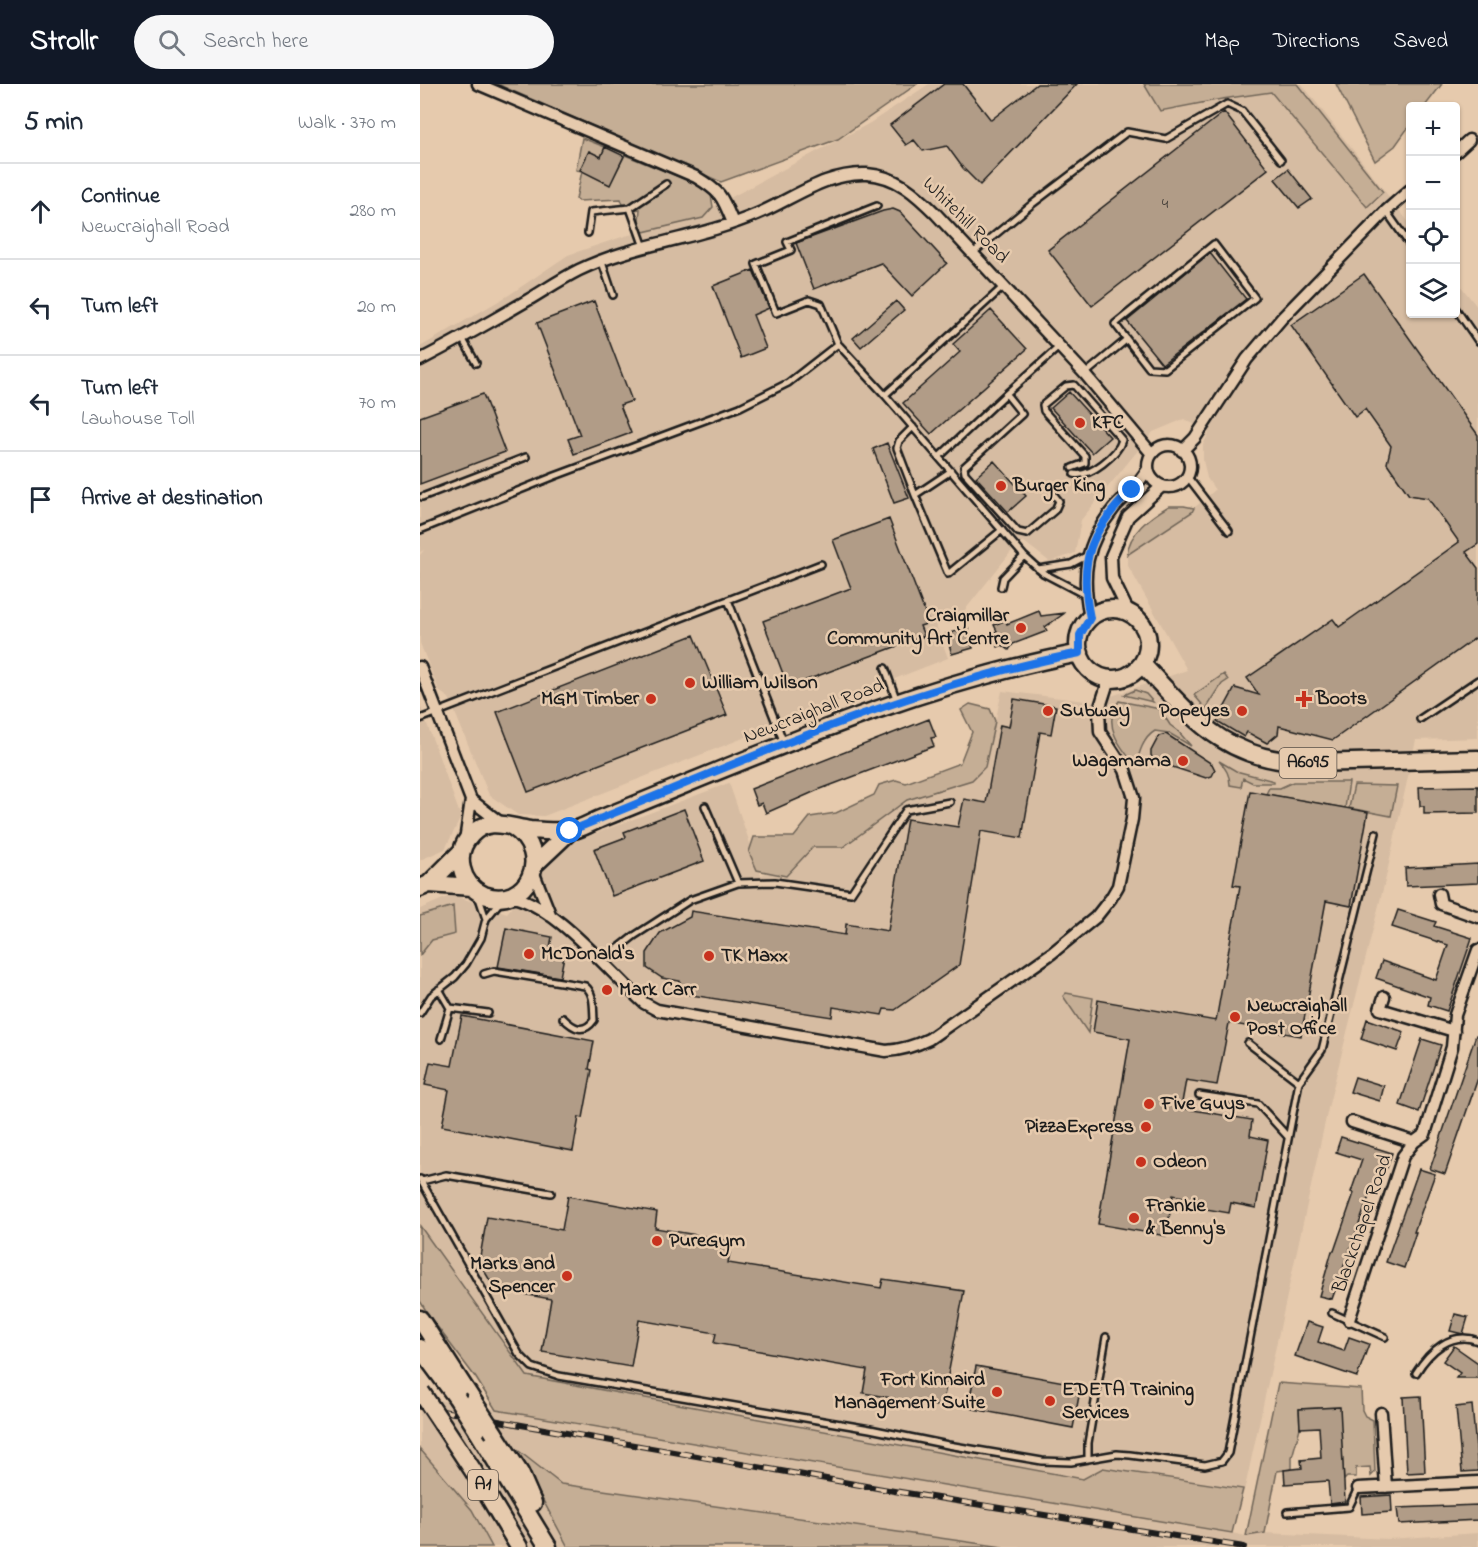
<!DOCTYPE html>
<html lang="en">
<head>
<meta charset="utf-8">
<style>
	body { margin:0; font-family:"Indie Flower",sans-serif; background:#f6f6f7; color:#1f2937 }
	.controls { position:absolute; right:18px; top:18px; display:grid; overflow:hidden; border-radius:6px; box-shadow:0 2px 4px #0004 }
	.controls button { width:54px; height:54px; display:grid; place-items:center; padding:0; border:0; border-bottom:2px solid #e0e1e3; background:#fff; color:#1f2937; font:30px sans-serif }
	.stop { position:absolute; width:18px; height:18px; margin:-14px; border:4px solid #1a73e8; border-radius:50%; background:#fff }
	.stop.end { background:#1a73e8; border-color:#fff; box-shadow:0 2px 6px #0008 }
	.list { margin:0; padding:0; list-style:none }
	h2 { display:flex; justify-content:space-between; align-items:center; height:78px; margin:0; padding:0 24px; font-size:26px }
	h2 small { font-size:20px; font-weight:400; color:#747a83 }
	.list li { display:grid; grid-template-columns:39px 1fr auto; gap:18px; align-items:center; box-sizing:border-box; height:96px; padding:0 24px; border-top:2px solid #e0e1e3 }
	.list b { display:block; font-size:22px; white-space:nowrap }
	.list p { margin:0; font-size:20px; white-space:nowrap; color:#747a83 }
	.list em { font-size:20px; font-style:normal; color:#747a83 }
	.icon { flex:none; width:33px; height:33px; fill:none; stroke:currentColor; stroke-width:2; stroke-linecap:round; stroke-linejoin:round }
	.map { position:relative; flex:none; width:1058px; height:1463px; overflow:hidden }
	header { display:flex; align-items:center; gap:36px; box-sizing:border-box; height:84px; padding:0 30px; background:#111827; color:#fff }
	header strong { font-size:28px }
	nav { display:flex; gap:33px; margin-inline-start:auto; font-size:21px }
	.search { width:420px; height:54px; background:#f6f6f7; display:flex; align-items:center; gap:15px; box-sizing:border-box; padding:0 21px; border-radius:33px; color:#747a83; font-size:22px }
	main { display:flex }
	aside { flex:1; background:#fff }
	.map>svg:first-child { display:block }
	.built { fill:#d6bca2 }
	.green { fill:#c5ae95; stroke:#706558; stroke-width:1.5 }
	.building { fill:#b19c87; stroke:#1c1c1c; stroke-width:1.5 }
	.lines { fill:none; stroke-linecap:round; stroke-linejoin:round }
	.service-casing { stroke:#1c1c1c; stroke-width:10 }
	.minor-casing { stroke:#1c1c1c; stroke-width:15 }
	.primary-casing { stroke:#1c1c1c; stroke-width:21 }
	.service { stroke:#e6caad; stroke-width:5 }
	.minor { stroke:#e6caad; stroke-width:10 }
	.primary { stroke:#e6caad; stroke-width:16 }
	.rail-casing { stroke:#1c1c1c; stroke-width:6 }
	.rail { stroke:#e6caad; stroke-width:4; stroke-dasharray:11; stroke-linecap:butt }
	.primary-bridge-casing { stroke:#1c1c1c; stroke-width:21; stroke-linecap:butt }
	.primary-bridge { stroke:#e6caad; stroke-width:16 }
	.route { stroke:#1a73e8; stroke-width:8 }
	.poi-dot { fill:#c8321e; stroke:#e6caad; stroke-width:2 }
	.labels { text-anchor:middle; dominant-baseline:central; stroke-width:5; stroke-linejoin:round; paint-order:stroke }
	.number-label { font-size:16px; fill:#413c37 }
	.shield { fill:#e6caad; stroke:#595048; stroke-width:1.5 }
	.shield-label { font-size:18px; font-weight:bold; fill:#1c1c1c }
	.street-label { font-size:20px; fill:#1c1c1c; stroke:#e6caad }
	.poi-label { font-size:20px; font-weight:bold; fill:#1c1c1c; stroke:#e6caad; text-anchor:start }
</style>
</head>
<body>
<header>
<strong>Strollr</strong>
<div class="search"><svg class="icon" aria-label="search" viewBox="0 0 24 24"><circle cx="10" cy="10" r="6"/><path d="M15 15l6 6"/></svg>Search here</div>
<nav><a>Map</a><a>Directions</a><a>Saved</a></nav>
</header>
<main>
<aside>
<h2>5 min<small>Walk · 370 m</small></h2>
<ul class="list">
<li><svg class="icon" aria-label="ahead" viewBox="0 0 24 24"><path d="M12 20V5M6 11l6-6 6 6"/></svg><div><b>Continue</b><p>Newcraighall Road</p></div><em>280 m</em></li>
<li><svg class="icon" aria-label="left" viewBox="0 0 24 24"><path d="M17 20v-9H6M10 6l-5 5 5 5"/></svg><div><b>Turn left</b></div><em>20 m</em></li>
<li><svg class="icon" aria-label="left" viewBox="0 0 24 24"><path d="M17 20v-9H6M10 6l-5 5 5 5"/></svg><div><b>Turn left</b><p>Lawhouse Toll</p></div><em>70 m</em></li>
<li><svg class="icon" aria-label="arrive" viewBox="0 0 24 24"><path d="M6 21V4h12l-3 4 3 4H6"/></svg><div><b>Arrive at destination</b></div></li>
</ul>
</aside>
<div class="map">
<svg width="1058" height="1463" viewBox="0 0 1058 1463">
	<rect width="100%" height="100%" fill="#e6caad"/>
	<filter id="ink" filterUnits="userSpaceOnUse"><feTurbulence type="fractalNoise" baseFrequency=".0167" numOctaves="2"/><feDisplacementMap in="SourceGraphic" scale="12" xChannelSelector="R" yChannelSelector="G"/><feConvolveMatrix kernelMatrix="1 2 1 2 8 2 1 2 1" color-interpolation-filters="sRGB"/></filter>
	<g filter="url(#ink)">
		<!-- built -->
		<path class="built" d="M509,0h373l108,140v90h46v-34l22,28v430l-62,2 -30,137 -57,227 -83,379 -14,50 14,3 19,-3 124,6 89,-6v14h-1058v-150l76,12 -76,-106v-394l32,-14 55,18 58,-68 164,-62 32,92 37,-11 15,-17h30l64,-47 65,-20 13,-13 17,-76 92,11 93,-32 -60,-106 1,-17 12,-20 12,-11 17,-10h15l10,2 21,-18 -8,-12 -4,-18v-15l6,-13 -25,-13 -31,13 -72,88 -6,33 -25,9 -27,-21 -13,12 -45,57 -30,12 13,36 -404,158 -26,-1 -29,-20 -40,-97 -10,-7 -19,-48v-88l4,-5 -4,2v-205l89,-52 59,-40 57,-19 78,-18 10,-11 157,-84z
			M0,621l41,112 -16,32 -25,11z"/>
		<!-- green -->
		<path class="green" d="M77,0h420l-79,55 -117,43z
			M724,0h153l86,108 -16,15 -96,-115 -49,7 -62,12z
			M916,0h106l-17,22h-15v19l-15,21 -20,15z
			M162,54l23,9 -4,10 -12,-6 -7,14 10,11 18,8 15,-29 69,28 17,12 2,12 -10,11 -60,14 -4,-11 1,-12 -14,3 -5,-13 -43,2 -2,-2 6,-28 -6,-1z
			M749,422h15l10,2 -2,4 -65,43c2,-23 23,-38 42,-49z
			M804,590l4,6 -6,4 -16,25 -12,-14z
			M715,606l11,4 7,8 -29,-7z
			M699,617l41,8 10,16 8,6 13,15 -22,-13 -14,-2c-12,7 -16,22 -19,35 -16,-19 -35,-42 -17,-65z
			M550,620l20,5 5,12 -10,46 -13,13 -65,20 -64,47h-30l-27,29 -29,-6 -8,-18 5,-15h40l16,-20 26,-4 38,-18 5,-10 17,-5 10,3 54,-20 12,-31 -11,-22z
			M799,677l17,10 38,10v2h-21l-10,-5 -2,9 -11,-2c0,-10 -4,-16 -11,-24z
			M873,698h56l-4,26 -79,-14 3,-6h11z
			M934,701l43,1 -6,30 -42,-8z
			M33,822l2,28 -23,6 -12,15v-39z
			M646,909l27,5 -5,35 -25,-37z
			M0,1142l107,150 556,103 20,-11 140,21 -11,44 -736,-123 -20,-32 -46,-61 -10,-16z
			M858,1299l83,6 1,21 3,6 8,4 2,52 -4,4 -1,-9 -14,1v9h-9l-3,3 -5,-73 -40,2 1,19 -8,29v12l-15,2 -12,62 -19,3z
			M95,1364l46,36 442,63h-435z
			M0,1365l52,61 20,37h-72z"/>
		<!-- building -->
		<path class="building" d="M524,0h19l28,36 46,-36h40l-97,101 -17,-17 -16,-22 -24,5 -9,-11 -8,5 -16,-20z
			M804,28l44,57 -176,137 -44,-56z
			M185,63l19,9 -14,29 -30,-15 9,-19 12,6z
			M868,85l24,30 -13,9 -24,-29z
			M473,125l7,3 47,51 -35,33 -31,-33 -67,26 -18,-46 87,-32z
			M790,169l36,46 -84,65 -35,-43z
			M333,186l16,38 -16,7 13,33 -25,10 -28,-72z
			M944,190l114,161v109l-12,8 12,16v68l-145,104 -54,-14 -1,8 -11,9 -20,-11 -3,5 -27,-16 18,-33 24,7 -12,-17 86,-59 6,8 120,-85 -31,-44 -19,-3 -22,-32 4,-17 -26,-37 -10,8 -64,-92z
			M174,217l38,100 -12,4 11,28 -57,21 -6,-15 12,-4 -43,-112z
			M476,217l8,9 -43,37 -8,-9z
			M571,226l36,39 -96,85 -28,-31 57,-51 -7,-8z
			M649,308l41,45 -18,16 -41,-45z
			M63,310l22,58 -85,32v-67z
			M467,359l22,55 -15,5 -21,-54z
			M574,377l32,35 -18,16 -32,-35z
			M469,435l40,104 -9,3 4,10 -136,51 -25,-66 88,-33 -18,-48z
			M619,527l2,5 24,-3 -20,14 2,4 -34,13 -4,6 -7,-5 -4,2 -6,-14 5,-2 -3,-6 12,-5 1,4z
			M548,544l5,20 -21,6 -6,-20z
			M274,551l33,80 -199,77 -31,-80z
			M594,615l42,7 -5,28 -11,-2 -18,106 -41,-7 -22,134 -64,45 -11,-1 -2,6 -49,-8 -1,10 -154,-24 2,-12 -18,-3 -15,-10v-15l13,-20 30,-16 1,-6 154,24 1,-11 42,7 19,-112 51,8 6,-28 22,4 14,-78 9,2z
			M509,635l7,18 -5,1 3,8 -116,44 -52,23 -4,-10 -5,2 -6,-16z
			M746,650l46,30 3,6 -3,6 -6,2 -52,-17 -3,-6v-4l8,-15z
			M1058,702v27l-54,1v-8h-4l-1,-19z
			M830,707l118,21 -17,94 -25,-5 -25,135 -72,-13 -12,62 -31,-5 -5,28 71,12 -2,16 18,4 -12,68 -25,-5 -2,10 -29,-5 2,-8 -29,-5 -7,41 -68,-12 32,-185 -37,-7 5,-32 118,21 24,-135 -7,-1z
			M264,725l20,52 -92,35 -18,-47 32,-12 -2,-5z
			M1058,780v19l-72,3 -1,-18z
			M978,826l38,12 -2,4 38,12 -25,73 -19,-6 2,-8 -54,-19 6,-17 54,19 12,-35 -56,-18z
			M86,844l46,9 -3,16 15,3 -4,21 -62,-10z
			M42,932l132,25 -5,28 3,1 -9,48 -4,-1 -6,34 -131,-25 7,-36 -24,-5 5,-23 22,4z
			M947,935l37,13 -7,19 -36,-12z
			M1056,951h2v43l-33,96 -15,-5z
			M1002,955l19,6 -22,67 -19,-7z
			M935,993l29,9 -4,15 -30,-9z
			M921,1053l51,16 -5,15 -7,-2 -48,133 -13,-3 13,-45h2l20,-58 -3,-1 11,-32 -26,-8z
			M999,1085l16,5 -21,58h2l-12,36 -18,-6z
			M148,1112l89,16 -2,16 77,13 -4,22 153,25 2,-9 81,12 -22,116 -79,-14 4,-23 -153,-27 2,-10 -77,-13 -8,47 -89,-15 9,-53 -56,-10 -16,-27 8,-45 75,13z
			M1035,1230l13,3 -5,17 -13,-3z
			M887,1238l16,5 -5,15 26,9 5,-14 20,7 -12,33 -62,-21z
			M1034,1262l24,17v15h-22l4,-5 -17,-12z
			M556,1282l105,19 -8,43 -105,-20z
			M1001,1312l4,76 -18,1 -4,-76z
			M1052,1321l6,66 -16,1 -6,-65z
			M920,1323l5,95 -15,2 -2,-23 -43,3 -1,-14 18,-2 -1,-8 20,-2 -2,-31 -19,1 -1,-19z
			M971,1411l1,17 -30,2 -1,-17z
			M1058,1421v15l-79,4 -2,-16z"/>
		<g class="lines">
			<!-- service casing -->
			<g class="service-casing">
				<path id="service" d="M457,122l-90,36 4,8 -35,14 20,49 33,-13 12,4 17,40 47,51 139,161 19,17 42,22
					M966,127l24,34
					M168,149l3,-21 39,-4
					M794,160l41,54 -90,71 -16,-1 -34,-44z
					M224,163l-14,-39 36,-24
					M553,169l58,-48 96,-73 39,7 61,-35 15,7 39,49
					M182,178l11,33
					M1036,225l22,32
					M42,254l14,25
					M665,290l41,-34
					M586,310l16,20 -58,53 1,6 53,59 9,2 28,-24 4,-9 -4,-5
					M465,311l118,-108
					M493,343l-14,14 -2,7 18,47
					M519,373l67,-63 54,-48
					M652,384l13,-5v-7l-41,-45 -1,-6 23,-19 8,-1 48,55c-4,14 -32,38 -48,34
					M531,387l-36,24 33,79 54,-44
					M767,392l42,55
					M2,413l104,-40
					M0,446l135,-54 185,-69 48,-24 50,-39
					M618,485l33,-5 17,-9
					M581,503l2,-9 21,-22
					M308,516l56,143
					M465,584l12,33
					M0,635l401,-155
					M1000,635l58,-39
					M285,722l33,77
					M59,814l7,21
					M182,877l32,-25 56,-36 48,-17 37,-1 76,11 55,-83 44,-8
					M64,890l10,-3 91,15c10,8 8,22 9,34 -10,14 -20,9 -31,-2
					M19,905l11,19 38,5
					M0,929l11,-17 24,-19 11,-13 15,-26 5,-19 14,-17
					M21,955l9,-31
					M828,959l51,39
					M779,1011l59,9 30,33
					M0,1095l99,175 13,13 27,9 311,53 78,16 94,16 29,1 17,-3v-16l18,-106
					M2,1097l24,-6 105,18
					M912,1229l53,24
					M996,1289c13,-21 35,-43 62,-32
					M668,1375l29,-5 13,1 75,10 17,-4 6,-8 71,-371 23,-32 54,-217
					M867,1428l62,-5 9,-19"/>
			</g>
			<!-- minor casing -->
			<g class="minor-casing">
				<path id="minor" d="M58,0l218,93c25,15 26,19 37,46
					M1036,68l13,-12
					M0,276c37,-19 72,-39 108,-60 17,-10 33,-21 51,-30 56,-27 121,-31 178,-56 36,-15 69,-42 110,-40 30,2 49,20 69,40l149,160 67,80
					M728 382a21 21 0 1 1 42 0a21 21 0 1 1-42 0Z
					M762,367l13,-13 52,-79 35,-41 104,-107 24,-21
					M709,529l-17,-35 -1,-22 17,-39 34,-31
					M670,534c-9,-44 -5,-74 24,-110 5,-6 11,-11 17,-17 6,-6 12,-15 17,-22
					M0,583l51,133 31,24
					M45,757l6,-41
					M113,787l17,43
					M1019,810l2,10 37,13
					M88,812c46,6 101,76 136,107l13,7 229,41c16,-1 29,-5 43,-12l123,-86 44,-36 15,-19 7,-12 14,-67 2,-21 -9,-28 -25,-38 -1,-22 10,-31
					M964,913l-4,12 74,22
					M932,1038l62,20
					M929,1236l54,-164 11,-14 11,-8 27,-87 3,-32 23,-65
					M961,1329l5,74
					M938,1404l120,-6"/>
			</g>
			<!-- primary casing -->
			<g class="primary-casing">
				<path id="primary" d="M658 560a35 35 0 1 1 70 0a35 35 0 1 1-70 0Z
					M722,580c53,56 83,97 167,99l169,-4
					M93,743c42,28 13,84 -29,68 -24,-10 -31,-42 -13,-60 17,-19 38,-8 59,-5 12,1 25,2 37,1 11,0 23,-8 33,-12 157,-63 313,-134 480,-166
					M114,781l36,-34
					M9,800l32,-32
					M0,804l9,-4 43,3
					M0,1235l53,82
					M0,1264l37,50
					M23,1341l31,47 45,75
					M57,1346l71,117
					M74,1349l26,40 13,30"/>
			</g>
			<!-- service -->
			<use href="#service" class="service"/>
			<!-- minor -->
			<use href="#minor" class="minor"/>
			<!-- primary -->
			<use href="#primary" class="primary"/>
			<!-- rail casing -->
			<g class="rail-casing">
				<path id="rail" d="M0,1323l474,84 350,56"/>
			</g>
			<!-- rail -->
			<use href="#rail" class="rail"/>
			<!-- primary-bridge casing -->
			<g class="primary-bridge-casing">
				<path id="primary-bridge" d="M1,1308l22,33
					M37,1314l20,32
					M53,1317l21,32"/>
			</g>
			<!-- primary-bridge -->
			<use href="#primary-bridge" class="primary-bridge"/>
		</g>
	</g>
	<g class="lines" filter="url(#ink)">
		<!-- route -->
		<path class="route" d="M150,747c166,-67 333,-144 510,-178v-18l10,-17c-12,-57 0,-88 42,-128"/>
	</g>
	<!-- markers -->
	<g class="poi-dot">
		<circle cx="660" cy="339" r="6"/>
		<circle cx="581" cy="402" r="6"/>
		<circle cx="601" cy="544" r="6"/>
		<circle cx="270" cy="599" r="6"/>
		<circle cx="231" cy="615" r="6"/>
		<path d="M881 606h6v6h6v6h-6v6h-6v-6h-6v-6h6z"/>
		<circle cx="628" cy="627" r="6"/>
		<circle cx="822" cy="627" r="6"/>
		<circle cx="763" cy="677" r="6"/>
		<circle cx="109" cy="870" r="6"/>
		<circle cx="289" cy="872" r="6"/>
		<circle cx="187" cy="906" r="6"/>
		<circle cx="815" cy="933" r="6"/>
		<circle cx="729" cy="1020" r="6"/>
		<circle cx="726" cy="1043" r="6"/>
		<circle cx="721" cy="1078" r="6"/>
		<circle cx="714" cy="1134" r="6"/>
		<circle cx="237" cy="1157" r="6"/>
		<circle cx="147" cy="1192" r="6"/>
		<circle cx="577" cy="1308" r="6"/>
		<circle cx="630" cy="1317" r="6"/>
	</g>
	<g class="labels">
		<!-- number labels -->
		<g class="number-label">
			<text x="745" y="120">4</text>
		</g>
		<!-- shield labels -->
		<g class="shield">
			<rect x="859.5" y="664" width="57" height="30" rx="4.5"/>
			<rect x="48" y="1386" width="30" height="30" rx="4.5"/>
		</g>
		<g class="shield-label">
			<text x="888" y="679">A6095</text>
			<text x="63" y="1401">A1</text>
		</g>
		<!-- street labels -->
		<g class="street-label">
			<text transform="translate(545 137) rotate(45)">Whitehill Road</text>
			<text transform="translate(394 628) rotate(-21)">Newcraighall Road</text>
			<text transform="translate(943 1140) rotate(-71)">Blackchapel Road</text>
		</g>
		<!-- poi labels -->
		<g class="poi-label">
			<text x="672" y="339">KFC</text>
			<text x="593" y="402">Burger King</text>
			<text x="589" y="532" text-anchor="end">Craigmillar<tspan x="589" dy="23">Community Art Centre</tspan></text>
			<text x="282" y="599">William Wilson</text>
			<text x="219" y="615" text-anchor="end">MGM Timber</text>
			<text x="896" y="615">Boots</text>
			<text x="640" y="627">Subway</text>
			<text x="810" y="627" text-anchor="end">Popeyes</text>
			<text x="751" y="677" text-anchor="end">Wagamama</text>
			<text x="121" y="870">McDonald's</text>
			<text x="301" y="872">TK Maxx</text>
			<text x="199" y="906">Mark Carr</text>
			<text x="827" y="922">Newcraighall<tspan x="827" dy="23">Post Office</tspan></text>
			<text x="741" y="1020">Five Guys</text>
			<text x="714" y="1043" text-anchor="end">PizzaExpress</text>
			<text x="733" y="1078">Odeon</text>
			<text x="726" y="1122">Frankie<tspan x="726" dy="23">&amp; Benny's</tspan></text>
			<text x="249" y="1157">PureGym</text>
			<text x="135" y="1180" text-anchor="end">Marks and<tspan x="135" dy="23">Spencer</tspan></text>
			<text x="565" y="1296" text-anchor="end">Fort Kinnaird<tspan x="565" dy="23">Management Suite</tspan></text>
			<text x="642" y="1306">EDETA Training<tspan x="642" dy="23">Services</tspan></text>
		</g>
	</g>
</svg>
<div class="controls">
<button>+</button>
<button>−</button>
<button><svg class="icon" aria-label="locate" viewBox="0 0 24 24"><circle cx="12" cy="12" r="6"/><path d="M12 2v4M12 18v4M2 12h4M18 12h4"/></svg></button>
<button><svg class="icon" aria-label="layers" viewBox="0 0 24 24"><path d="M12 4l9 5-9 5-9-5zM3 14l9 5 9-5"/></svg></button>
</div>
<div class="stop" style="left:150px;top:747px"></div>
<div class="stop end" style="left:712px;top:406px"></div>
</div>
</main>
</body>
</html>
